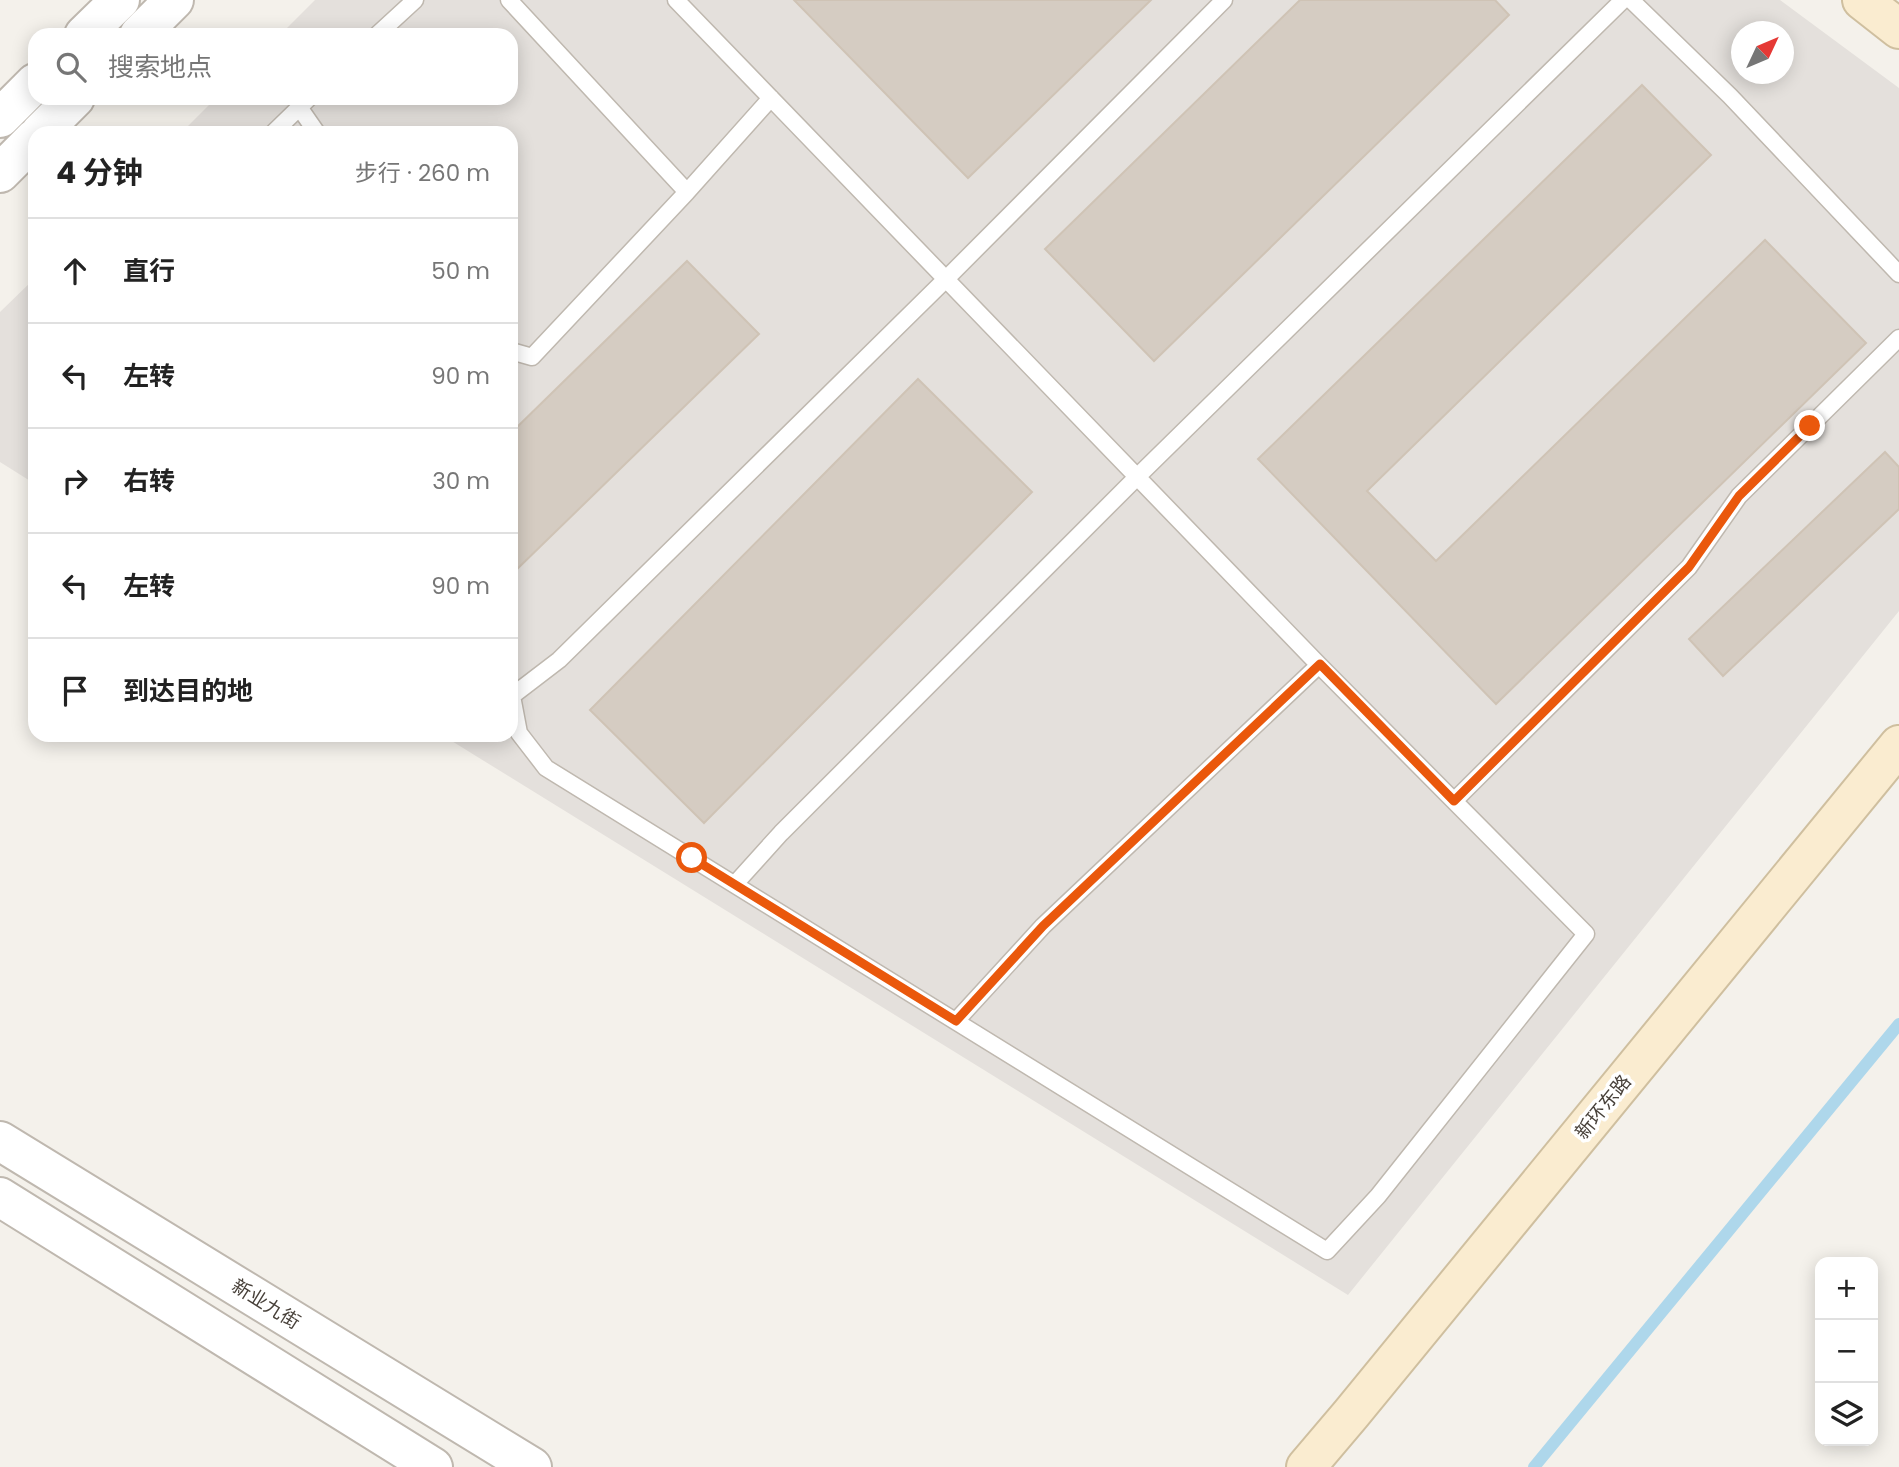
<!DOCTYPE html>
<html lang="zh">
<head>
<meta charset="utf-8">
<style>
	body { margin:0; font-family:Poppins,"Noto Sans SC",sans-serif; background:#f2f2f2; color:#222 }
	.controls { position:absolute; right:21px; bottom:21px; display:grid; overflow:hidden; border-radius:14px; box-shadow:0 4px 18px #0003 }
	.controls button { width:63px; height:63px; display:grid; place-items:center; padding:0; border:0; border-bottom:2px solid #e0e0e0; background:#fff; color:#222; font:35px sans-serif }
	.compass { position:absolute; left:1731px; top:21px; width:63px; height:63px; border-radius:50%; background:#fff; box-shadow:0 4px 18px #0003; rotate:46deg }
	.stop { position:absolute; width:21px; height:21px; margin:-16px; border:5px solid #ea580c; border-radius:50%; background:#fff }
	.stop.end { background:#ea580c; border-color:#fff; box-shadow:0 2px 7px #0008 }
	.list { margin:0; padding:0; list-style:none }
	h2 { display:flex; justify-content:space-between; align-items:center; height:91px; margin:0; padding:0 28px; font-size:30px }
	h2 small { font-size:23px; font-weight:400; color:#767676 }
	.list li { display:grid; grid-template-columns:46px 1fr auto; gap:21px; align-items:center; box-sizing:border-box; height:105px; padding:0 28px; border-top:2px solid #e0e0e0 }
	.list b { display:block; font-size:26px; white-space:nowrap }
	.list em { font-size:23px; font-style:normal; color:#767676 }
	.icon { flex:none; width:38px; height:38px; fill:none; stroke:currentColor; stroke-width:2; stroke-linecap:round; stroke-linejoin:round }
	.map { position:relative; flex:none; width:1899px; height:1467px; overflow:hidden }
	.search { position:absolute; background:#fff; box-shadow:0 4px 18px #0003; left:28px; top:28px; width:490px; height:77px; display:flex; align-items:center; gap:18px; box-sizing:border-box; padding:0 24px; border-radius:21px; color:#767676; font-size:26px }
	.panel { position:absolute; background:#fff; box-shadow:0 4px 18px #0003; left:28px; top:126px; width:490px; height:616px; border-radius:21px }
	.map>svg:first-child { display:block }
	.industrial { fill:#e4e0dc; fill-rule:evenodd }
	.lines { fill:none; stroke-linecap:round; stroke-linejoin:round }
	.stream { stroke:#aed7eb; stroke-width:12 }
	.building { fill:#d5ccc2; stroke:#cfc3b5; stroke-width:2 }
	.service-casing { stroke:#bfb8af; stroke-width:19 }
	.tertiary-casing { stroke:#bfb8af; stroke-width:42 }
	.secondary-casing { stroke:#cfbf9f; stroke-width:42 }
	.service { stroke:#fff; stroke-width:16 }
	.tertiary { stroke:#fff; stroke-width:38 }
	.secondary { stroke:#faecd0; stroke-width:38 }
	.route { stroke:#ea580c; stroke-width:9 }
	.labels { text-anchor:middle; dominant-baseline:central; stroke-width:7; stroke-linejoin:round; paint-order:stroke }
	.street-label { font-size:19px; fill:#48413a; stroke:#fff }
</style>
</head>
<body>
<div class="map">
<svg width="1899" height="1467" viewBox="0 0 1899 1467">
	<rect width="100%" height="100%" fill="#f4f1eb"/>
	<!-- industrial -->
	<path class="industrial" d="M315,0h1465l119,88v523l-551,684 -906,-560h69v-602h-330l35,-35h295v-63h-231zM1742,32h42v42h-42z
		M35,278v206l-35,-22v-150z"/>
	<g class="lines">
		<!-- stream -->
		<path class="stream" d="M1534,1467l365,-443"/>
	</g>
	<!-- building -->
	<path class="building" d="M794,0h357l-183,178z
		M1300,0h195l14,15 -355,346 -109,-112z
		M1642,85l69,70 -344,336 69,70 329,-321 101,103 -370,361 -238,-245z
		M687,261l72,73 -246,239 -2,-2v-138z
		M918,379l114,113 -328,331 -114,-113z
		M1885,452l14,15v42l-176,167 -34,-37z"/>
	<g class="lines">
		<!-- service casing -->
		<g class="service-casing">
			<path id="service" d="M509,0l178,192
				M1631,0l99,96 169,178
				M377,35l38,-35
				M299,107l18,26
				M273,133l36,-35
				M511,351l21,6 155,-165 84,-94
				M511,695l1,1 47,-36 388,-382 277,-278
				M512,696l7,37 27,35 781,483 51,-55 208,-262 -267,-269 -643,-665
				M1454,801l235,-234 50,-71 160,-158
				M735,884l46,-51 357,-357 485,-476
				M956,1021l87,-95 276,-261"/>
		</g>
		<!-- tertiary casing -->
		<g class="tertiary-casing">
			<path id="tertiary" d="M84,35l36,-35
				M139,35l35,-35
				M0,118l35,-35
				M40,133l35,-35
				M0,173l35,-35
				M0,1141l532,326
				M0,1197l433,270"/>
		</g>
		<!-- secondary casing -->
		<g class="secondary-casing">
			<path id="secondary" d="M1862,0l37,29
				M1306,1467l45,-53 548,-669"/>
		</g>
		<!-- service -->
		<use href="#service" class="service"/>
		<!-- tertiary -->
		<use href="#tertiary" class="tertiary"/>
		<!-- secondary -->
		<use href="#secondary" class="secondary"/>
	</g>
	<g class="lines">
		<!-- route -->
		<path class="route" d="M692,858l264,163 87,-95 277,-262 134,137 235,-234 50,-71 71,-70"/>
	</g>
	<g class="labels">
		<!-- street labels -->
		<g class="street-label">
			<text transform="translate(1603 1107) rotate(-51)">新环东路</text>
			<text transform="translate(266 1304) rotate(32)">新业九街</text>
		</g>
	</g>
</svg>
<div class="controls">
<button>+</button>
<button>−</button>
<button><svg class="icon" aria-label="layers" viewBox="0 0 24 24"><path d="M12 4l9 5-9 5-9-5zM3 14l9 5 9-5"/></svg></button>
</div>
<svg class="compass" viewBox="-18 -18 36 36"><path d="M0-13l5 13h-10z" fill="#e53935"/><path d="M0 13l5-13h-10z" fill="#767676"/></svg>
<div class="stop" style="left:692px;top:858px"></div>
<div class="stop end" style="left:1810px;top:426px"></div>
<div class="search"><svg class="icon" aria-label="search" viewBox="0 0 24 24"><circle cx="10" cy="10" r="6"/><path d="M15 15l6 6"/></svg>搜索地点</div>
<section class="panel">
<h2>4 分钟<small>步行 · 260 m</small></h2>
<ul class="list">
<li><svg class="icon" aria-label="ahead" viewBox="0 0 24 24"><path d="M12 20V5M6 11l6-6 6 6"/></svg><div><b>直行</b></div><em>50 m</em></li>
<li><svg class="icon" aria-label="left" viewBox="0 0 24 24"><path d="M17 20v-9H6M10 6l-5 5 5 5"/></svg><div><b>左转</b></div><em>90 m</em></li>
<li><svg class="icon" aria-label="right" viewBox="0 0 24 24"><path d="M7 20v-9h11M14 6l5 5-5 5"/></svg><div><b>右转</b></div><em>30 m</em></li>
<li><svg class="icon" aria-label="left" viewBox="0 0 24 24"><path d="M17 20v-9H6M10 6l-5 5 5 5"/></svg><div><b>左转</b></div><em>90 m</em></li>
<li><svg class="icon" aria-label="arrive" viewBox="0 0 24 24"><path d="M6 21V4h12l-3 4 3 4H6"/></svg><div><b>到达目的地</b></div></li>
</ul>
</section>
</div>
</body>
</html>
